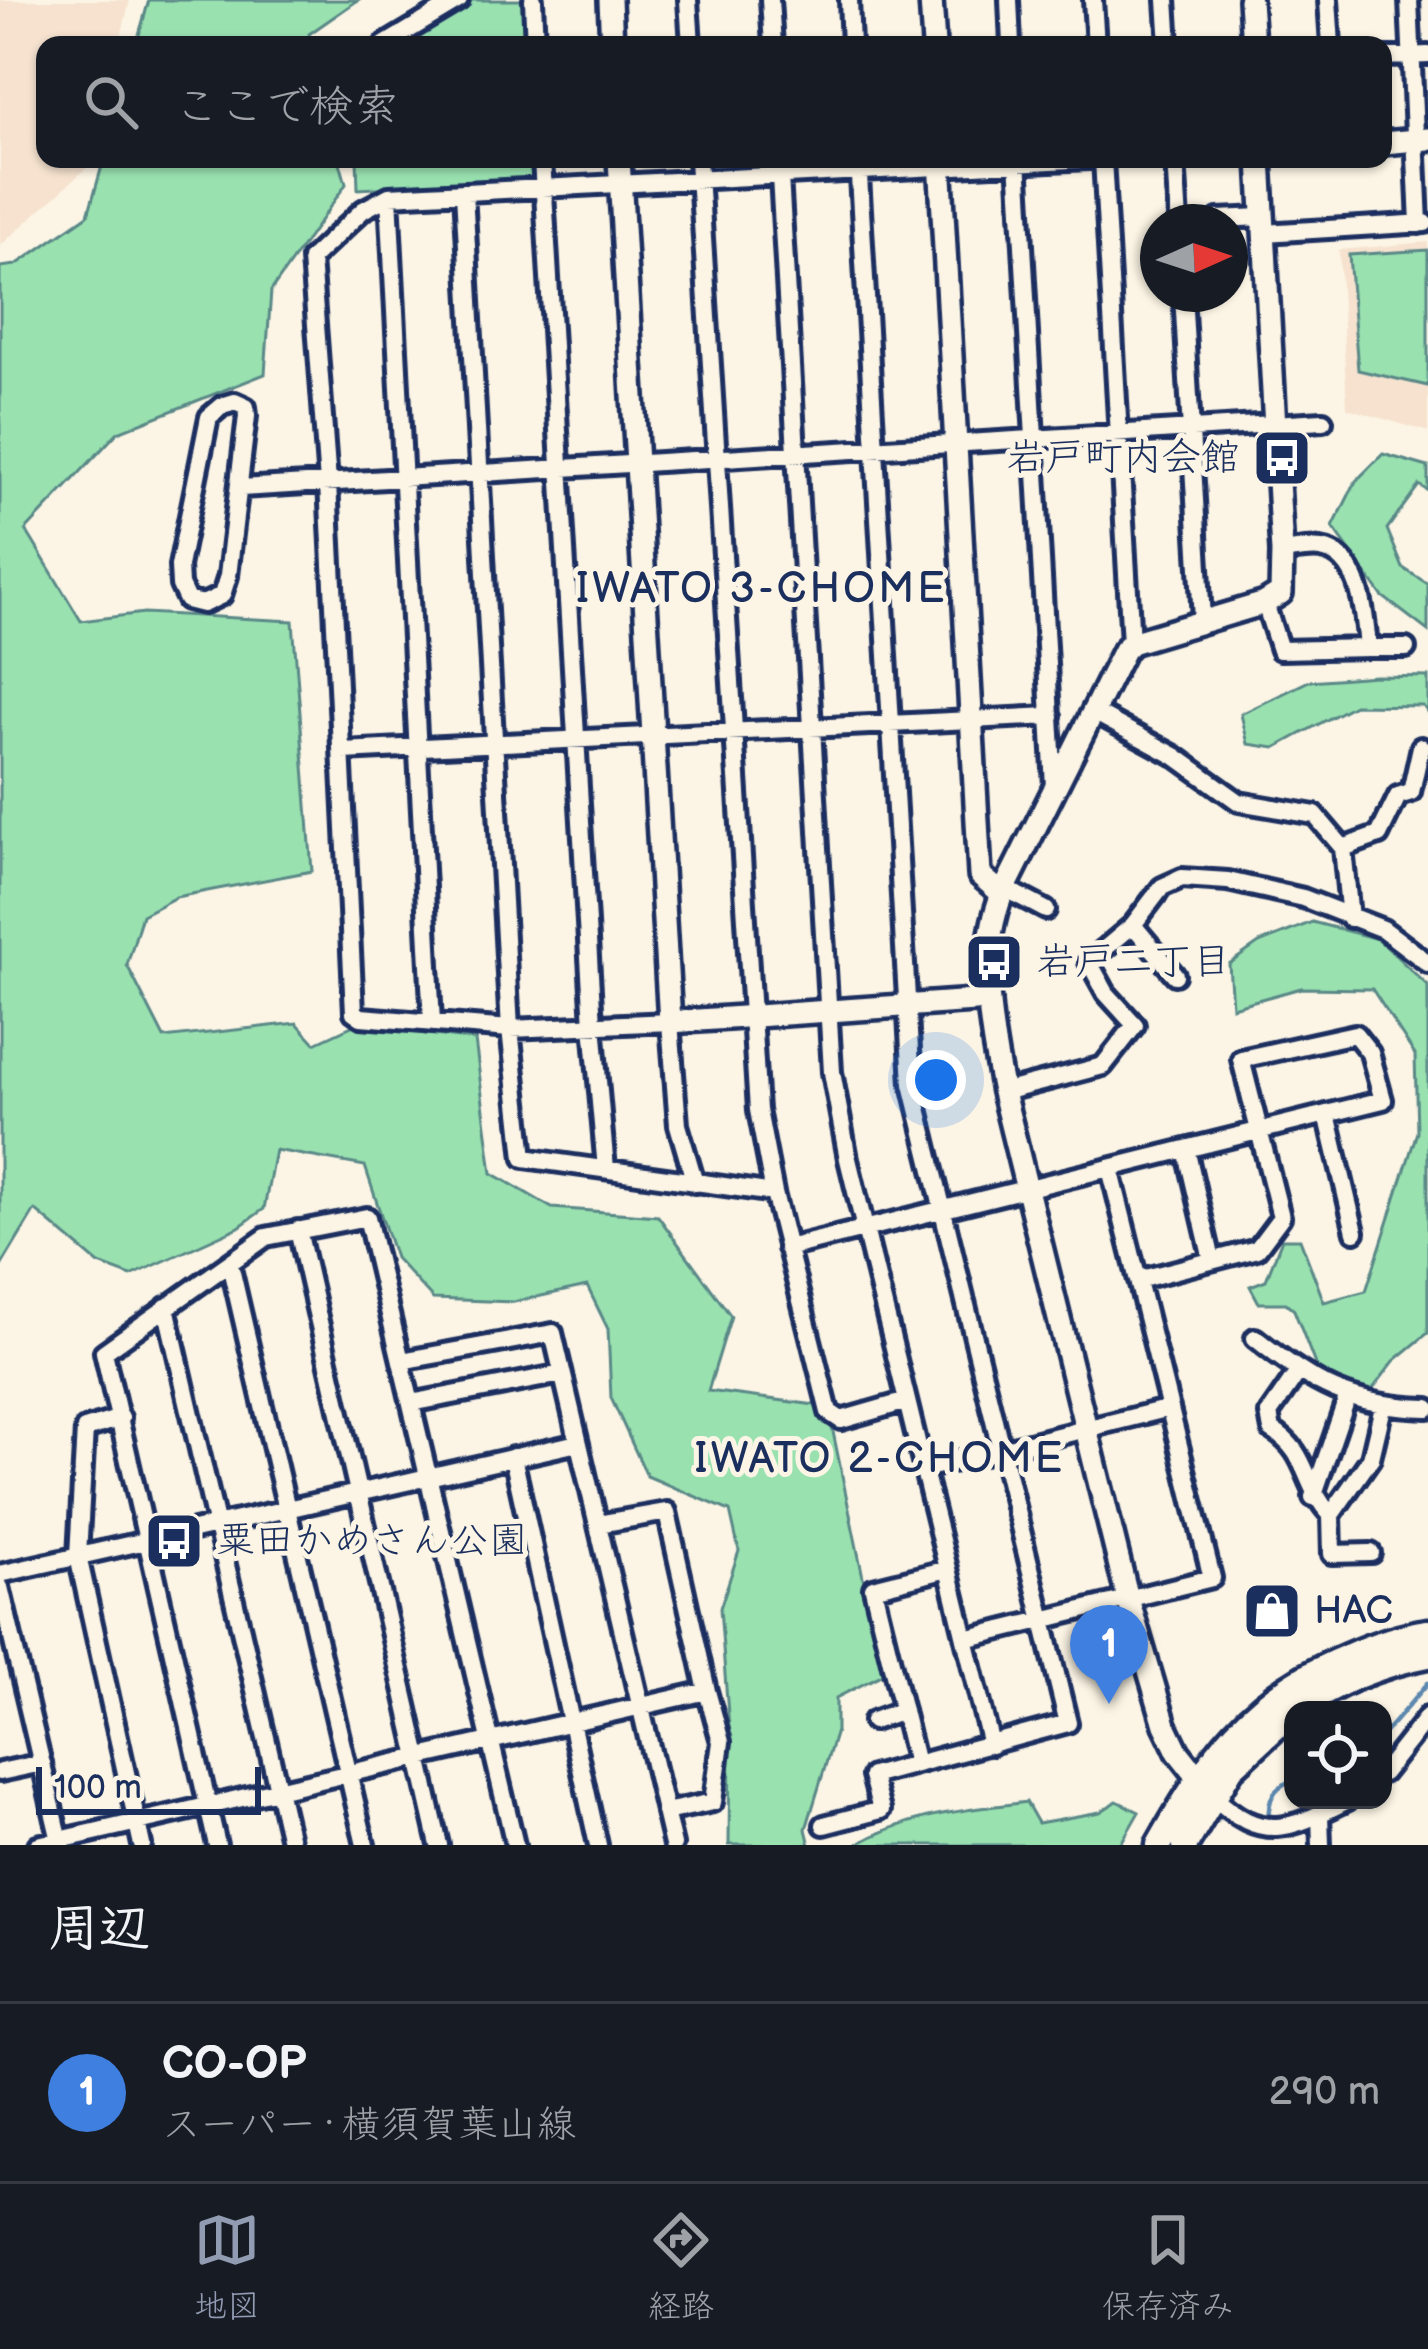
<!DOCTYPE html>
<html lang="ja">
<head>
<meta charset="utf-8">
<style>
	body { margin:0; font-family:"Balsamiq Sans","Klee One",sans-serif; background:#242831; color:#f1f3f6 }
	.controls { position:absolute; right:36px; bottom:36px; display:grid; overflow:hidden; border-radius:24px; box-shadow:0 3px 9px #0004 }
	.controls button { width:108px; height:108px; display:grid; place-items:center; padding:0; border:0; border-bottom:3px solid #363941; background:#171b24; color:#f1f3f6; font:60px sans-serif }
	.compass { position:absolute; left:1140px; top:204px; width:108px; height:108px; border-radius:50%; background:#171b24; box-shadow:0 3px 9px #0004; rotate:87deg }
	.scale { position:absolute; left:36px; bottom:30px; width:225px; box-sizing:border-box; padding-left:12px; border:6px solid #1b2f5e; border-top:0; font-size:33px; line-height:42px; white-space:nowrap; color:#1b2f5e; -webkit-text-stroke:9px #fcf5e5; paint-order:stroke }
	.you { position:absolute; left:936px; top:1080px; width:42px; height:42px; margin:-30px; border:9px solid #fff; border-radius:50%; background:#1a73e8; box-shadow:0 0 0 18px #1a73e833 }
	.badge { display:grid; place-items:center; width:78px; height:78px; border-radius:50%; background:#919bb2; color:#fff; font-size:39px; font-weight:700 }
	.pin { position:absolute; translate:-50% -99px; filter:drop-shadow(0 3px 6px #0008) }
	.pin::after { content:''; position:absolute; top:63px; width:42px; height:36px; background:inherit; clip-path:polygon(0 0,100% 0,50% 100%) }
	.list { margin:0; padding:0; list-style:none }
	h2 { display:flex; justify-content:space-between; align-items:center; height:156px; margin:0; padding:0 48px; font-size:51px }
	h2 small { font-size:39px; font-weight:400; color:#9ea1a6 }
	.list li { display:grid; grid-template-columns:78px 1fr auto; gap:36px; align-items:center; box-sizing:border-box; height:180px; padding:0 48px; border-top:3px solid #363941 }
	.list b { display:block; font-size:45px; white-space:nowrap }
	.list p { margin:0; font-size:39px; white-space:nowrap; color:#9ea1a6 }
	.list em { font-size:39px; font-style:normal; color:#9ea1a6 }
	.icon { flex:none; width:66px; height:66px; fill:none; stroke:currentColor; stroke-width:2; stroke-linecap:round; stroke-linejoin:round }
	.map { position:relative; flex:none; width:1428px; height:1845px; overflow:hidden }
	.search { position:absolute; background:#171b24; box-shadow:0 3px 9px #0004; left:36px; right:36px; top:36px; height:132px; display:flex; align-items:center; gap:30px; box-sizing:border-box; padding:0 42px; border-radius:24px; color:#9ea1a6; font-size:45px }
	.sheet { height:336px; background:#171b24 }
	nav { display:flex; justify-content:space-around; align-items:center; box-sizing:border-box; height:168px; border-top:3px solid #363941; background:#171b24; font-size:33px; color:#9ea1a6 }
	nav a { display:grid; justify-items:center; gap:6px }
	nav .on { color:#919bb2 }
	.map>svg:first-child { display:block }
	.built { fill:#f6e2cf }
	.green { fill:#99e2b0; stroke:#5a8887; stroke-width:3 }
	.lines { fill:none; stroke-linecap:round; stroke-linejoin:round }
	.stream { stroke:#5b87ae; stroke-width:4.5 }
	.minor-casing { stroke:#1b2f5e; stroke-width:26 }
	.tertiary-casing { stroke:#1b2f5e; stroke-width:30 }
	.primary-casing { stroke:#1b2f5e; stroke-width:33 }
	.minor { stroke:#fcf5e5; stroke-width:16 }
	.tertiary { stroke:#fcf5e5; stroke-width:21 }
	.primary { stroke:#fcf5e5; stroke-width:24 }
	.labels { text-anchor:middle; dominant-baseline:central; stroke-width:10; stroke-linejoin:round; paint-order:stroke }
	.poi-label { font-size:39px; fill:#1b2f5e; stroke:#fcf5e5; text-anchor:start }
	.neighbourhood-label { font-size:42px; letter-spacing:3px; fill:#1b2f5e; stroke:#fcf5e5 }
</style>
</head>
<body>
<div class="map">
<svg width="1428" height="1845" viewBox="0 0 1428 1845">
	<rect width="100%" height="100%" fill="#fcf5e5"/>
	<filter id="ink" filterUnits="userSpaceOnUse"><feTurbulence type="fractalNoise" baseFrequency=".00833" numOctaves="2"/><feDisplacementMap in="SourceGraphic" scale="24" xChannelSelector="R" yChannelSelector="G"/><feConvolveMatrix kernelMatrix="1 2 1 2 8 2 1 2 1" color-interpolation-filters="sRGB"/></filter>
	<g filter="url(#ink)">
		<!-- built -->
		<path class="built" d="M0,0h130l-11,45h-74v114h46l-1,6 -90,81z
			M1428,242v190l-81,-24 -8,-158z"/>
		<!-- green -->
		<path class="green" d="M149,0h209l-49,34 2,11h-175z
			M467,0h57l2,45h-132z
			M104,159h235l7,25 -75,107 -6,83 -147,58 -92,98 55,91 63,-8 149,8 19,250 -136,26 -34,18 -15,50 37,73 133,-15 18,20 39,-18 121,15 17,133 60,35 106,8 73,100 -23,75 107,14 17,22 51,247 -47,24v33l-30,98 4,16h-81l1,-104 -10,-133 19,-57 -9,-40 -83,-35 -36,-78 -3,-69 -21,-43 -73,16 -81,-3 -38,-41 -30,-92 -90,-16 -11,59 -25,18 -108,49 -32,-12 -64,-54 -35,58v-1001l16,-2 72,-50z
			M357,159h174l1,21 -174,9z
			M1428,250v136l-70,-16 -9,-115z
			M1383,454l45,13v24l-9,-6 -32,44 16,39 25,16v47l-46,-35 -49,-69 23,-46z
			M1376,676l52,1v36l-5,-7 -69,-1 -79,43 -27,-4 -7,-30 68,-33z
			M1312,922l66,17 50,47v347l-34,28 -25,33 -51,-22 -24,-62 -8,-7h-27l-9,-17 16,-6 16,-41h18l24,63 42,-11 51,-159 -2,-77 -43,-66 -71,-1 -69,19 -3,-43 30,-21z
			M1117,1801l22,11 -19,33h-264c56,-32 107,-34 170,-43l12,21 62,-11z"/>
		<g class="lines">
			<!-- stream -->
			<path class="stream" d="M1383,1735l45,-52
				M1268,1821c1,-21 3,-33 25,-41"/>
			<!-- minor casing -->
			<g class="minor-casing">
				<path id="minor" d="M533,0l2,45
					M688,0l3,45
					M770,0l3,45
					M849,0l2,45
					M1009,0l2,45
					M1093,0l3,45
					M1166,0l3,45
					M1328,0l3,45
					M1409,0l10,224
					M384,45l75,-45
					M1383,57l45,-2
					M542,159l51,866 13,144
					M698,159l60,951 16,83 55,219 12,8 66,-19
					M779,159l53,913 16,87 143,586
					M858,159l54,925 156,639 -152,41 -43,-176 75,-19
					M1018,159l36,627
					M1103,159l28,484
					M1175,159l4,63
					M464,192l46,837 14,129 250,35
					M389,196l43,827
					M1218,219l45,-2
					M1264,233l161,-10
					M1183,294l19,326
					M235,402l11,5 1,9 -19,160 -6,19 -19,9 -16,-4 -7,-15 -1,-19 30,-149 13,-11z
					M241,488l1082,-67
					M1265,603l15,47 88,-2c-3,-31 -6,-93 -47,-99 -12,-2 -27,2 -39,3
					M1368,648h38
					M1092,711l83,45 64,46 76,13 28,33 7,70
					M343,751l708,-35
					M1343,848l36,-13 19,-39 13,-4 10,-45
					M1004,888l42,22
					M1133,925l42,50
					M1003,1092l100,-26 32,-41 -29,-32 -17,-31 44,-37 29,-38 20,-9 46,3 75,17 80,31 45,34
					M1327,1114l28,118
					M1186,1149l26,111
					M695,1183l-17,-58 -8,-103 -160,7 -149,-12 -7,-5 -26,-529 -17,-224 52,-49 26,-14 700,-37
					M298,1230l141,615
					M787,1248c199,-49 398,-99 596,-148l-13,-47 -15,-19 -114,25 40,158 -24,32 -119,31
					M230,1264l135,581
					M166,1307l125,538
					M1255,1338c59,47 96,68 173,70
					M401,1361l152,-28 120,512
					M1298,1372l-29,42 3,16c38,23 30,55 59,85
					M411,1403l151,-29
					M121,1418l-36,11 -7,127 64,289
					M513,1457l85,388
					M924,1469l246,-61
					M1313,1497l34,-99
					M1371,1553l-39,1 -1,-39 40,-57 12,-51
					M0,1574l578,-131
					M0,1587l61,258
					M965,1639l247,-61 -102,-410
					M873,1721l30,-11
					M0,1772l42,-9
					M1383,1773l45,-57
					M1213,1796c51,49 79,32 135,4
					M665,1812l48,-10 8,-60 -14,-51
					M1320,1815l1,30
					M824,1825l57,-15 -9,-34 44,-12
					M38,1845l669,-154 -40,-179 -69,12
					M217,1845l-113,-493 162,-115 101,-20 148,628"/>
			</g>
			<!-- tertiary casing -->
			<g class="tertiary-casing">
				<path id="tertiary" d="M610,0l2,45
					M931,0l3,45
					M1250,0l3,45
					M1383,143l45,-4
					M619,159l51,863 319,-22
					M940,159l40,716 22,19
					M1209,1791l-31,-39 -13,-27 -37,-126 -125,-507c-13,-64 -26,-136 -1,-198l122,-244 7,-7 134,-40 16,-10 1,-41 -22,-393"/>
			</g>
			<!-- primary casing -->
			<g class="primary-casing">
				<path id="primary" d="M1295,1710c41,-28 85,-46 133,-55
					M1159,1845c50,-88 92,-149 188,-188 27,-12 52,-21 81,-25
					M1185,1845l46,-77 62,-57"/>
			</g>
			<!-- minor -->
			<use href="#minor" class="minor"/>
			<!-- tertiary -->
			<use href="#tertiary" class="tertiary"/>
			<!-- primary -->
			<use href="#primary" class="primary"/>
		</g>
	</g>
	<!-- icons -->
	<defs>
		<g id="bus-square" transform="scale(3)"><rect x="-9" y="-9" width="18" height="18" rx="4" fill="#1b2f5e" stroke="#fcf5e5"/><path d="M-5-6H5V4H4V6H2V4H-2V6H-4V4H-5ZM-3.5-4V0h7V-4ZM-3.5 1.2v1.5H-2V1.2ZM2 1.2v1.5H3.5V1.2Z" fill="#fff"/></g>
		<g id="shop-square" transform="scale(3)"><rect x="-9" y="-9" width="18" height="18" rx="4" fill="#1b2f5e" stroke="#fcf5e5"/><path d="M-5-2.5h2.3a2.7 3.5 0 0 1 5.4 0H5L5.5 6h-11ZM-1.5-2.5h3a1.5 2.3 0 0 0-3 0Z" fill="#fff"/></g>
	</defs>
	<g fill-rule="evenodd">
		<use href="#bus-square" x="1282" y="458"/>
		<use href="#bus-square" x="994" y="962"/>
		<use href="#bus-square" x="174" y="1541"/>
		<use href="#shop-square" x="1272" y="1611"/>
	</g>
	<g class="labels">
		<!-- poi labels -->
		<g class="poi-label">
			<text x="1240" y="458" text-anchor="end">岩戸町内会館</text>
			<text x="1036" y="962">岩戸二丁目</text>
			<text x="216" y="1541">粟田かめさん公園</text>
			<text x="1314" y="1611">HAC</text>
		</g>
		<!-- neighbourhood labels -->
		<g class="neighbourhood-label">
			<text x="762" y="589">IWATO 3-CHOME</text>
			<text x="880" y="1459">IWATO 2-CHOME</text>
		</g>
	</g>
</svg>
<div class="controls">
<button><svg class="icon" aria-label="locate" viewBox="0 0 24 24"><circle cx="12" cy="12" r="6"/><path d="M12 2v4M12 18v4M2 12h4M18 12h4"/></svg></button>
</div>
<svg class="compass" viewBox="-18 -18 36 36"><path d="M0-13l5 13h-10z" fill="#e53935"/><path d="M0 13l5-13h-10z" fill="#9ea1a6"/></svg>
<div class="scale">100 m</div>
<div class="you"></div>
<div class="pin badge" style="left:1109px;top:1704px;background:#3f7fe0">1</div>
<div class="search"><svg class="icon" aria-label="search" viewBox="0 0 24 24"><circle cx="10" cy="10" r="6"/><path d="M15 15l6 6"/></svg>ここで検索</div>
</div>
<section class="sheet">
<h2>周辺<small></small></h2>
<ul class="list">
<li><span class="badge" style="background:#3f7fe0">1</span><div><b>CO-OP</b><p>スーパー · 横須賀葉山線</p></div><em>290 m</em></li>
</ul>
</section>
<nav>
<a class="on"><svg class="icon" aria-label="map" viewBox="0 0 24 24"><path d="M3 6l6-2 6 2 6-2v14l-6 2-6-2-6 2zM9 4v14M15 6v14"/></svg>地図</a>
<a><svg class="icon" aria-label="directions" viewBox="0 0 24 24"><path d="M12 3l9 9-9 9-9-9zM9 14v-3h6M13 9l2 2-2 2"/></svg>経路</a>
<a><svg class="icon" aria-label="saved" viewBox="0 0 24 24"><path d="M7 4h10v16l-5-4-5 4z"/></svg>保存済み</a>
</nav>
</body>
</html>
